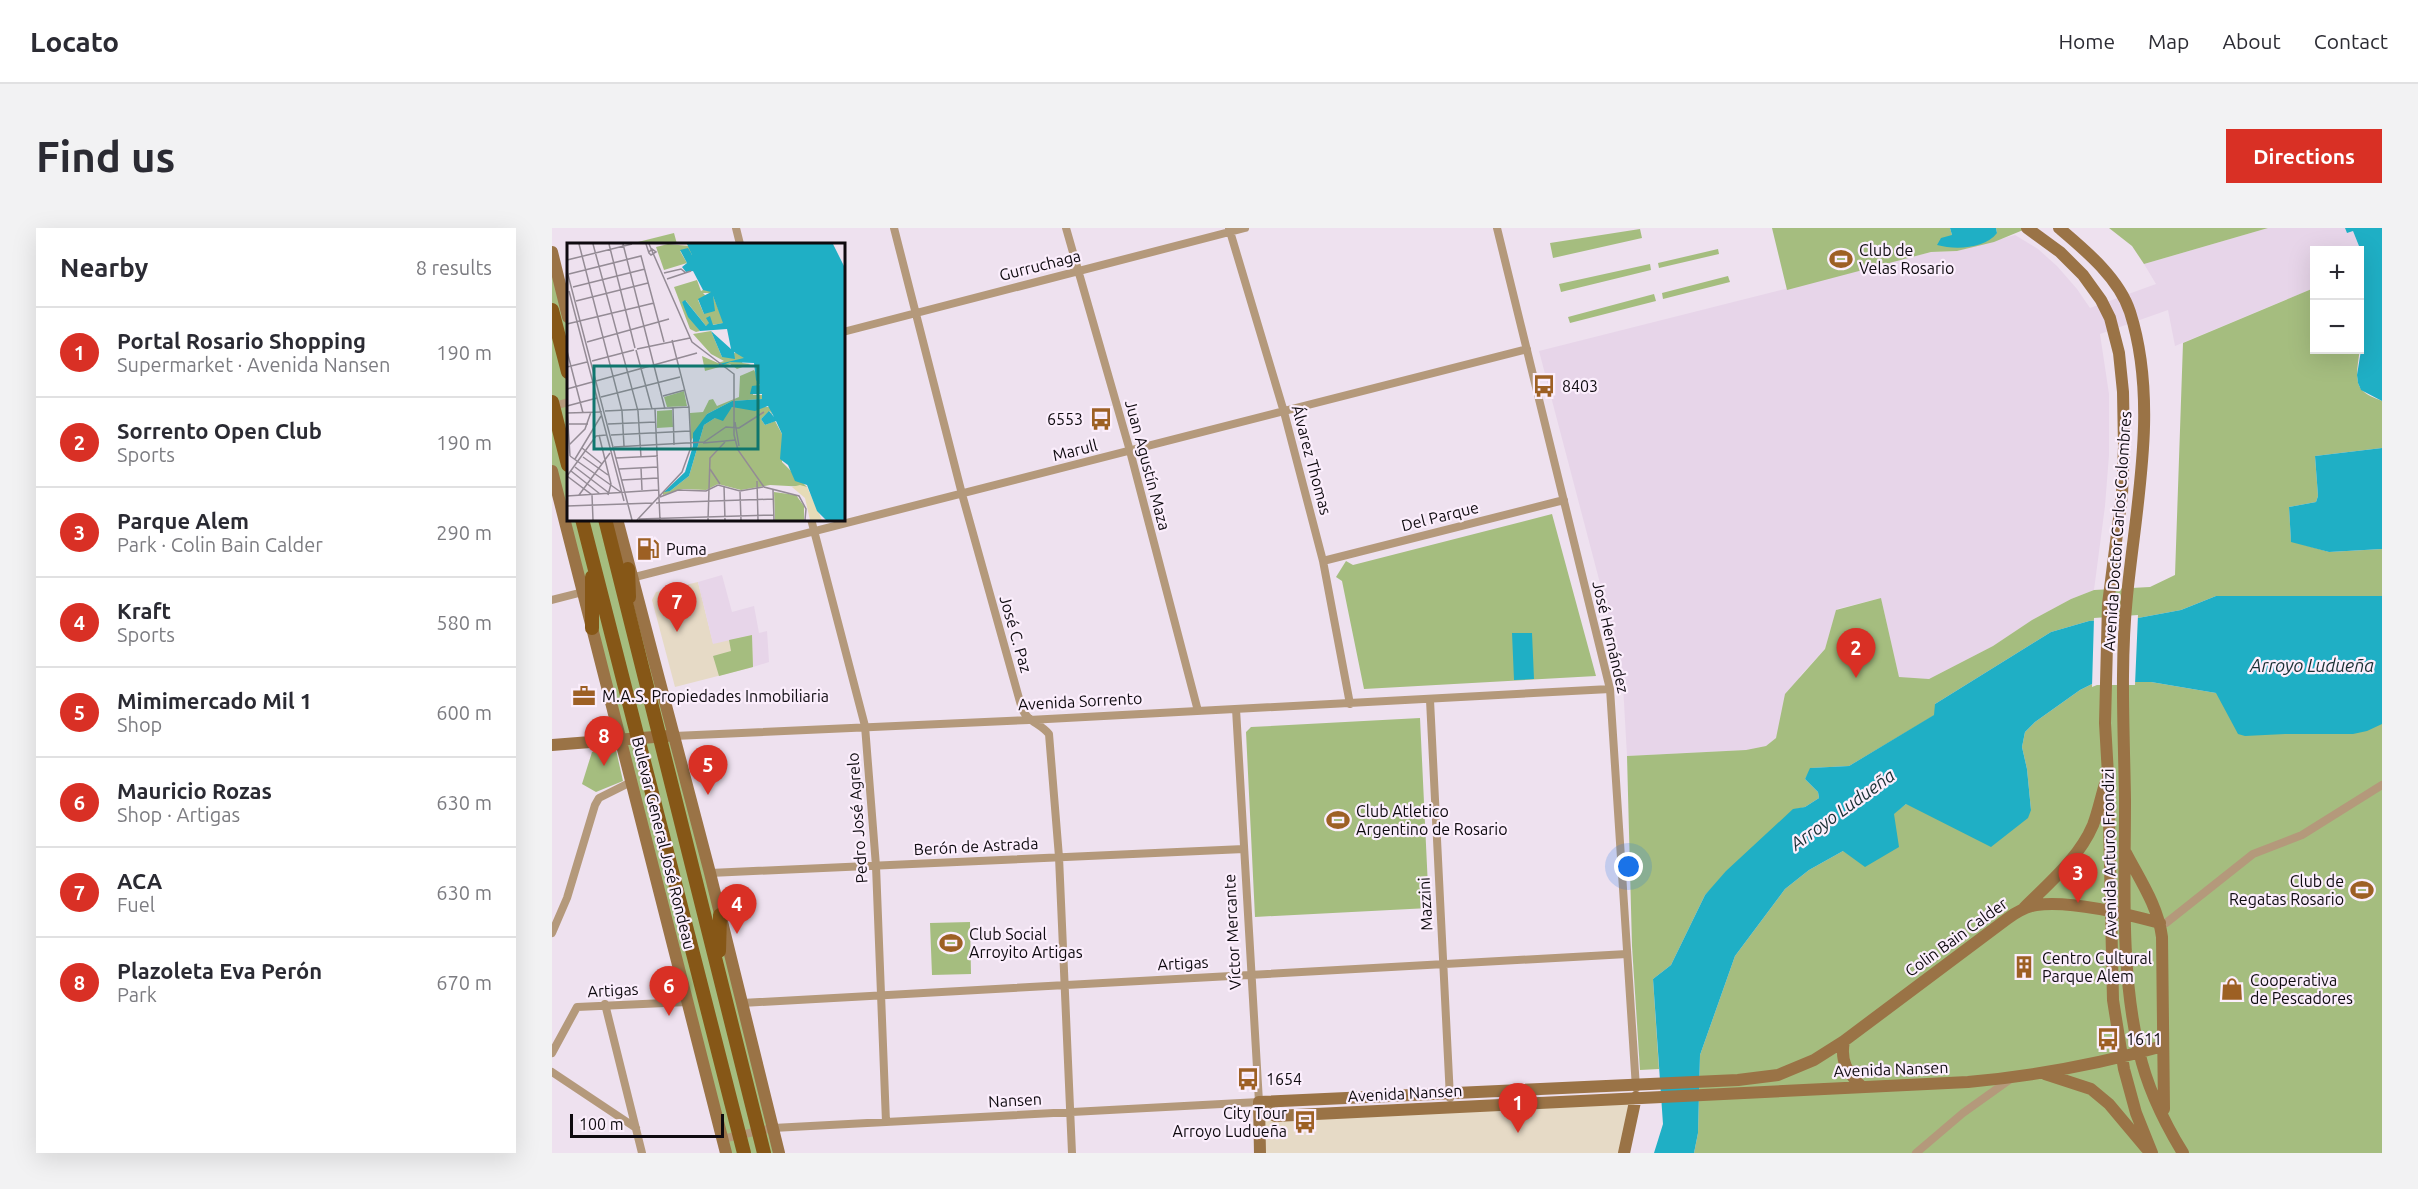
<!DOCTYPE html>
<html lang="en">
<head>
<meta charset="utf-8">
<style>
	body { margin:0; font-family:Ubuntu,sans-serif; background:#f2f2f3; color:#2b2b33 }
	.controls { position:absolute; right:18px; top:18px; display:grid; overflow:hidden; border-radius:0px; box-shadow:0 6px 24px #0002 }
	.controls button { width:54px; height:54px; display:grid; place-items:center; padding:0; border:0; border-bottom:2px solid #e1e1e2; background:#fff; color:#2b2b33; font:30px sans-serif }
	.scale { position:absolute; left:18px; bottom:15px; width:154px; box-sizing:border-box; padding-left:6px; border:3px solid #0e0a0f; border-top:0; font-size:16px; line-height:21px; white-space:nowrap; color:#0e0a0f; -webkit-text-stroke:4px #fbeefc; paint-order:stroke }
	.you { position:absolute; left:1077px; top:639px; width:21px; height:21px; margin:-15px; border:4px solid #fff; border-radius:50%; background:#1a73e8; box-shadow:0 0 0 9px #1a73e833 }
	.badge { display:grid; place-items:center; width:39px; height:39px; border-radius:50%; background:#d93025; color:#fff; font-size:20px; font-weight:700 }
	.pin { position:absolute; translate:-50% -50px; filter:drop-shadow(0 2px 3px #0008) }
	.pin::after { content:''; position:absolute; top:32px; width:21px; height:18px; background:inherit; clip-path:polygon(0 0,100% 0,50% 100%) }
	.list { margin:0; padding:0; list-style:none }
	h2 { display:flex; justify-content:space-between; align-items:center; height:78px; margin:0; padding:0 24px; font-size:26px }
	h2 small { font-size:20px; font-weight:400; color:#7c7c81 }
	.list li { display:grid; grid-template-columns:39px 1fr auto; gap:18px; align-items:center; box-sizing:border-box; height:90px; padding:0 24px; border-top:2px solid #e1e1e2 }
	.list b { display:block; font-size:22px; white-space:nowrap }
	.list p { margin:0; font-size:20px; white-space:nowrap; color:#7c7c81 }
	.list em { font-size:20px; font-style:normal; color:#7c7c81 }
	.map { position:relative; flex:none; width:1830px; height:925px; overflow:hidden; border-radius:0px }
	header { display:flex; align-items:center; gap:36px; box-sizing:border-box; height:84px; padding:0 30px; background:#fff; border-bottom:2px solid #e1e1e2 }
	header strong { font-size:28px }
	nav { display:flex; gap:33px; margin-inline-start:auto; font-size:21px }
	.intro { display:flex; align-items:center; justify-content:space-between; box-sizing:border-box; height:144px; padding:0 36px }
	h1 { margin:0; font-size:42px }
	.button { padding:15px 27px; border-radius:0px; background:#d93025; color:#fff; font-size:21px; font-weight:700 }
	main { display:flex; gap:36px; padding:0 36px }
	aside { flex:1; background:#fff; border-radius:0px; box-shadow:0 6px 24px #0002 }
	.map>svg:first-child { display:block }
	.commercial { fill:#e6dac6 }
	.built { fill:#e7d5e9 }
	.green { fill:#a5bd7f }
	.water { fill:#1fafc5 }
	.pier { fill:#eee1ef }
	.lines { fill:none; stroke-linecap:round; stroke-linejoin:round }
	.street { stroke:#b4997b; stroke-width:8 }
	.secondary { stroke:#9a7346; stroke-width:12 }
	.primary { stroke:#865717; stroke-width:14 }
	.labels { text-anchor:middle; dominant-baseline:central; stroke-width:4.5; stroke-linejoin:round; paint-order:stroke }
	.poi-label { font-size:16px; fill:#0e0a0f; stroke:#fbeefc; text-anchor:start }
	.street-label { font-size:16px; fill:#0e0a0f; stroke:#fbeefc }
	.water-label { font-size:18px; font-style:italic; fill:#182e32; stroke:#fbeefc }
	.inset-road { fill:none; stroke:#948b95; stroke-width:1.5 }
	.view { fill:#0f766e; fill-opacity:0.15; stroke:#0f766e; stroke-width:3 }
	.inset-edge { fill:none; stroke:#0e0a0f; stroke-width:3 }
</style>
</head>
<body>
<header>
<strong>Locato</strong>
<nav><a>Home</a><a>Map</a><a>About</a><a>Contact</a></nav>
</header>
<div class="intro"><h1>Find us</h1><a class="button">Directions</a></div>
<main>
<aside>
<h2>Nearby<small>8 results</small></h2>
<ul class="list">
<li><span class="badge">1</span><div><b>Portal Rosario Shopping</b><p>Supermarket · Avenida Nansen</p></div><em>190 m</em></li>
<li><span class="badge">2</span><div><b>Sorrento Open Club</b><p>Sports</p></div><em>190 m</em></li>
<li><span class="badge">3</span><div><b>Parque Alem</b><p>Park · Colin Bain Calder</p></div><em>290 m</em></li>
<li><span class="badge">4</span><div><b>Kraft</b><p>Sports</p></div><em>580 m</em></li>
<li><span class="badge">5</span><div><b>Mimimercado Mil 1</b><p>Shop</p></div><em>600 m</em></li>
<li><span class="badge">6</span><div><b>Mauricio Rozas</b><p>Shop · Artigas</p></div><em>630 m</em></li>
<li><span class="badge">7</span><div><b>ACA</b><p>Fuel</p></div><em>630 m</em></li>
<li><span class="badge">8</span><div><b>Plazoleta Eva Perón</b><p>Park</p></div><em>670 m</em></li>
</ul>
</aside>
<div class="map">
<svg width="1830" height="925" viewBox="0 0 1830 925">
	<rect width="100%" height="100%" fill="#eee1ef"/>
	<!-- commercial -->
	<path class="commercial" d="M146,354l15,61 39,-8 1,32 -78,20 -23,-87 4,-8z
		M1084,869l-12,56h-364l-1,-51 16,14z"/>
	<!-- built -->
	<path class="built" d="M1716,0h77l2,5 6,-2 6,15 -9,4h-36v38l-139,58 -7,-36 -68,24 9,60v61l-4,51 -11,84 -23,9 -39,21 -39,26 -64,33 -30,-1 -18,-80 -44,11 -12,40 -25,27 -24,62 -10,8 -20,4 -119,6 -5,-89 -83,-316 392,-99 26,-1 58,-16 23,14 19,17 20,23 13,19 66,-24 -12,-20z
		M170,347l10,37 22,-6 5,27 8,-2 2,31 -16,5 -1,-32 -39,9 -15,-62z"/>
	<!-- green -->
	<path class="green" d="M1220,0h178l2,7 45,-2 -1,-5h32l-34,14 -37,9 -26,1 -144,38z
		M1557,0h159l-124,36 -12,-18z
		M1088,1l2,9 -89,20 -3,-15z
		M122,5l3,11h-47z
		M1166,21l1,5 -60,14 -1,-5z
		M0,24l16,65v202h49l162,634h-53l-174,-682z
		M1098,36l1,6 -90,22 -2,-8z
		M1176,48l2,6 -67,17 -1,-6z
		M1762,60v62h46v-32c7,20 -10,57 1,71 5,6 14,9 21,12v47l-67,8 3,40 -2,6 -27,5 2,34 38,11 53,-3v47h-166l-35,14 -43,8 -49,3 -38,11 -116,72v11l-86,51 -38,2 -6,11 13,13 1,6 -14,9 -12,3 -88,85 -34,70 -18,14 6,90 -19,1 -8,-124 -5,-190 119,-6 20,-4 10,-8 9,-44 40,-45 11,-39 45,-12 18,79 30,2 64,-33 39,-26 39,-21 23,-9 56,-3 25,-12 8,-232z
		M1102,66l2,7 -86,22 -2,-6z
		M1000,286l44,162 -232,13 -22,-108 -6,-4 10,-16 7,4z
		M200,407l1,32 -34,9 -6,-20 18,-5 -2,-11z
		M1830,447v478h-688l4,-20 2,-78 35,-99 50,-67 24,-19 34,-19 63,-47 125,6 -4,-41 -5,-22 3,-15 10,-10 45,-32 16,-8h55l65,11z
		M868,490l9,190 -174,9 -9,-185 5,-5z
		M64,522l7,31 -27,11 -14,-8 10,-32z
		M418,694l1,52 -39,1 -2,-52z"/>
	<!-- water -->
	<path class="water" d="M1398,0h46l1,5c-12,16 -42,17 -60,12l4,-7 11,-3z
		M1793,0h37v173l-21,-11 -3,-7 -1,-8 6,-37v-11l-3,-9v-68h-10l9,-4 -6,-15 -6,2z
		M1830,220v101l-53,3 -38,-10 -2,-35 27,-5 2,-6 -3,-40z
		M1664,368h166v128l-15,7 -14,3h-68l-40,2 -7,-2 -22,-41 -65,-11h-55l-16,8 -45,32 -10,10 -3,15 5,22 4,41 -3,8 -37,29 -85,-43 -12,10 5,33 -34,20 -22,-16 -34,19 -24,19 -50,67 -35,99 -2,78 -4,20h-40l9,-29 -10,-145 18,-14 34,-70 21,-24 67,-62 12,-2 14,-9 -1,-6 -13,-13 5,-11 39,-2 85,-51 1,-11 116,-72 38,-11 49,-3 43,-8z
		M960,405h20l2,46 -20,1z"/>
	<!-- pier -->
	<path class="pier" d="M1586,387l-3,70h-38l-5,2 2,-69z"/>
	<g class="lines">
		<!-- street -->
		<path class="street" d="M184,0l4,16
			M342,0l68,266 60,215c6,13 18,14 27,25l10,123 13,296
			M514,0l64,223 68,260
			M677,0l55,184 39,149 27,143
			M945,0l113,461 26,399
			M291,104l402,-104
			M0,179l16,-5
			M259,291l54,207 11,140 10,256
			M771,333l241,-61
			M79,350l896,-229
			M0,372l31,-8
			M878,472l20,398
			M122,508l355,-16 581,-31
			M158,645l534,-24
			M1608,695h6l87,-69 49,-19 80,-50
			M0,705l15,-35 28,-93 4,-7 32,-16
			M190,775l885,-49
			M53,776l37,149
			M0,825l25,-46 110,-5
			M0,844l84,56
			M170,911l51,-11 486,-26 -23,-393
			M1364,925l47,-40 49,-35"/>
		<!-- secondary -->
		<path class="secondary" d="M1475,0l33,24 23,23 18,25 9,18 9,35 4,39 1,55 -2,48 -14,109 -3,119 3,52 5,225 11,69 12,44 16,40
			M1507,0c26,22 60,50 71,84 29,91 6,192 -3,284 -7,68 -3,136 -2,204 0,83 -5,170 14,251 8,36 25,71 44,102
			M0,24l16,65
			M0,243l174,682
			M65,291l93,354 69,280
			M0,517l115,-9
			M1574,625c14,27 32,53 36,84l2,172
			M1472,680c25,-25 55,-50 69,-83 5,-13 8,-28 12,-41
			M1292,813c-4,20 3,31 17,45
			M1493,846l46,15 18,15 37,44
			M707,874l479,-22 40,-5 36,-15 30,-19 163,-122c8,-6 18,-12 29,-14 34,-5 91,9 124,18
			M707,874l16,14 693,-34c66,-6 131,-18 195,-36
			M707,874l1,51
			M1072,925l12,-56"/>
		<!-- primary -->
		<path class="primary" d="M0,82l16,62
			M0,174l16,63
			M30,291l162,634
			M53,291l159,634
			M76,341l1,28
			M40,349v51
			M167,723l1,-36"/>
	</g>
	<!-- icons -->
	<defs>
		<g id="stadium-bare" transform="scale(1.8)"><path d="M0-5a6.5 5 0 1 0 0 10a6.5 5 0 1 0 0-10ZM-3.5-1.8h7v3.6h-7Z" fill="#9d6024" stroke="#fbeefc" stroke-width="2.5" paint-order="stroke"/></g>
		<g id="bus-bare" transform="scale(1.8)"><path d="M-5-6H5V4H4V6H2V4H-2V6H-4V4H-5ZM-3.5-4V0h7V-4ZM-3.5 1.2v1.5H-2V1.2ZM2 1.2v1.5H3.5V1.2Z" fill="#9d6024" stroke="#fbeefc" stroke-width="2.5" paint-order="stroke"/></g>
		<g id="fuel-bare" transform="scale(1.8)"><path d="M-5.5-6h7V0h2V4h1.3V-2.5L3-4.5l.8-.8L6-3V5H2.5V1h-1V6h-7ZM-4.2-4.7v3.2H.2V-4.7Z" fill="#9d6024" stroke="#fbeefc" stroke-width="2.5" paint-order="stroke"/></g>
		<g id="office-bare" transform="scale(1.8)"><path d="M-6-3h4V-5.5h4V-3h4V5H-6ZM-1-4.5V-3h2v-1.5ZM-6 0V1H6V0Z" fill="#9d6024" stroke="#fbeefc" stroke-width="2.5" paint-order="stroke"/></g>
		<g id="building-bare" transform="scale(1.8)"><path d="M-4-6H4V6H1V3H-1V6H-4ZM-2.5-4.3h1.7v1.8h-1.7ZM.8-4.3h1.7v1.8H.8ZM-2.5-1h1.7V.8h-1.7ZM.8-1h1.7V.8H.8Z" fill="#9d6024" stroke="#fbeefc" stroke-width="2.5" paint-order="stroke"/></g>
		<g id="shop-bare" transform="scale(1.8)"><path d="M-5-2.5h2.3a2.7 3.5 0 0 1 5.4 0H5L5.5 6h-11ZM-1.5-2.5h3a1.5 2.3 0 0 0-3 0Z" fill="#9d6024" stroke="#fbeefc" stroke-width="2.5" paint-order="stroke"/></g>
	</defs>
	<g fill-rule="evenodd">
		<use href="#stadium-bare" x="1289" y="31"/>
		<use href="#bus-bare" x="992" y="158"/>
		<use href="#bus-bare" x="549" y="191"/>
		<use href="#fuel-bare" x="96" y="321"/>
		<use href="#office-bare" x="32" y="468"/>
		<use href="#stadium-bare" x="786" y="592"/>
		<use href="#stadium-bare" x="1810" y="662"/>
		<use href="#stadium-bare" x="399" y="715"/>
		<use href="#building-bare" x="1472" y="739"/>
		<use href="#shop-bare" x="1680" y="761"/>
		<use href="#bus-bare" x="1556" y="811"/>
		<use href="#bus-bare" x="696" y="851"/>
		<use href="#bus-bare" x="753" y="894"/>
	</g>
	<g class="labels">
		<!-- poi labels -->
		<g class="poi-label">
			<text x="1307" y="22">Club de<tspan x="1307" dy="18">Velas Rosario</tspan></text>
			<text x="1010" y="158">8403</text>
			<text x="531" y="191" text-anchor="end">6553</text>
			<text x="114" y="321">Puma</text>
			<text x="50" y="468">M.A.S. Propiedades Inmobiliaria</text>
			<text x="804" y="583">Club Atletico<tspan x="804" dy="18">Argentino de Rosario</tspan></text>
			<text x="1792" y="653" text-anchor="end">Club de<tspan x="1792" dy="18">Regatas Rosario</tspan></text>
			<text x="417" y="706">Club Social<tspan x="417" dy="18">Arroyito Artigas</tspan></text>
			<text x="1490" y="730">Centro Cultural<tspan x="1490" dy="18">Parque Alem</tspan></text>
			<text x="1698" y="752">Cooperativa<tspan x="1698" dy="18">de Pescadores</tspan></text>
			<text x="1574" y="811">1611</text>
			<text x="714" y="851">1654</text>
			<text x="735" y="885" text-anchor="end">City Tour<tspan x="735" dy="18">Arroyo Ludueña</tspan></text>
		</g>
		<!-- street labels -->
		<g class="street-label">
			<text transform="translate(488 37) rotate(-14)">Gurruchaga</text>
			<text transform="translate(523 222) rotate(-14)">Marull</text>
			<text transform="translate(760 232) rotate(75)">Álvarez Thomas</text>
			<text transform="translate(596 237) rotate(75)">Juan Agustín Maza</text>
			<text transform="translate(888 288) rotate(-14)">Del Parque</text>
			<text transform="translate(1565 303) rotate(-86)">Avenida Doctor Carlos Colombres</text>
			<text transform="translate(464 406) rotate(74)">José C. Paz</text>
			<text transform="translate(1059 409) rotate(77)">José Hernández</text>
			<text transform="translate(528 473) rotate(-3)">Avenida Sorrento</text>
			<text transform="translate(305 590) rotate(-94)">Pedro José Agrelo</text>
			<text transform="translate(112 615) rotate(76)">Bulevar General José Rondeau</text>
			<text transform="translate(424 618) rotate(-3)">Berón de Astrada</text>
			<text transform="translate(1557 625) rotate(-91)">Avenida Arturo Frondizi</text>
			<text transform="translate(873 676) rotate(-93)">Mazzini</text>
			<text transform="translate(680 704) rotate(-93)">Víctor Mercante</text>
			<text transform="translate(1404 709) rotate(-36)">Colin Bain Calder</text>
			<text transform="translate(631 735) rotate(-3)">Artigas</text>
			<text transform="translate(61 762) rotate(-3)">Artigas</text>
			<text transform="translate(1339 841) rotate(-2)">Avenida Nansen</text>
			<text transform="translate(853 865) rotate(-3)">Avenida Nansen</text>
			<text transform="translate(463 872) rotate(-3)">Nansen</text>
		</g>
		<!-- water labels -->
		<g class="water-label">
			<text x="1760" y="437">Arroyo Ludueña</text>
			<text transform="translate(1290 581) rotate(-36)">Arroyo Ludueña</text>
		</g>
	</g>
	<!-- overview -->
	<g transform="translate(15 15)">
		<rect width="278" height="278" fill="#eee1ef"/>
		<path d="M101,1l21,2 3,9 -12,-4 7,12 -23,7 -8,-23zM130,37l4,11 6,-3 5,5h-9l3,3 -8,4 6,14 9,-18 11,27 -18,3 -20,-25 -4,1 18,29 -4,1 -6,-3 -16,-42zM144,88l11,26 16,-5 7,6 -3,5 9,1 -14,5 -7,-5 -25,7 -3,-15 16,7 6,-2 -13,-7 -18,-20zM187,127l10,19 -12,-3 1,9h10l-1,4 -30,2 -25,13 -16,27 -1,-28 13,-1 6,-12 4,-1 4,7 22,-9 1,-21zM117,148l3,15 -20,1 -3,-10zM165,164h38l3,11 -3,-7 -9,8 4,6 10,-4 7,13v28l25,25 -37,-2 -29,5 -23,-6 -12,6 -23,-1 -20,6v-4h7l19,-15 15,-51zM105,167l1,17 -16,1v-17zM207,249l22,3 8,11v14h-29z" fill="#a5bd7f"/>
		<path d="M233,242l7,2 15,33h-12l-5,-22 -13,-11z" fill="#e6dcb7"/>
		<path d="M120,1h146l12,24 -1,252h-18l-9,-9 -10,-26 -12,-4 -7,-16 -8,-6 2,-25 -6,-13 -11,4 -4,-6 8,-8 5,6 -6,-11 -13,5 -23,-4 -9,14 -8,-3 -11,7 -15,51 -19,15 -6,1 21,-20 8,-26v-13l14,-19 25,-13 30,-2v-5h-12l2,-8 8,-1 4,5 -8,-10 -2,-17 -24,-1 -12,5 1,-3 25,-6 -10,-6 1,7 -13,-2 -11,-26 20,18 -4,-20 -27,2 -12,-14 -6,-15 3,-2 21,26 3,-3 -3,-5 4,-2 3,9 10,-2 -10,-27 2,15 -11,3 -6,-15 13,-7 -8,-2 -10,-19 -7,1 -4,-5 5,-4 -7,-13 8,-2 4,7z" fill="#1fafc5"/>
		<path class="inset-road" d="M12,1l43,167 2,35M26,1l45,167 3,46M42,1l26,104M56,1l42,165M79,1l3,9 2,2 5,-3 -4,-3 -3,3M82,1l43,98 42,32v61l4,15 26,37 35,9 7,13 -1,11M0,17l65,-16M0,28l65,249M97,30l17,-4 5,4M2,31l72,-18 23,86M100,36l24,-8M6,44l72,-18M2,48l55,210M9,58l72,-18M0,81l87,-21M20,99l82,-23M70,106l53,-11M69,107l16,59M0,108l16,62M25,118l42,-11M0,124l20,-5M0,146l130,-36M96,153l22,-6M34,154l79,-20M0,163l30,-8M0,165l3,48M106,165l1,37M88,166l5,111M38,168l84,-4M0,170l35,-1M168,179l4,24M2,181h19M41,181l48,-2M32,192l12,49 -3,11M44,192l79,-4M136,200l33,-3M2,202l16,-16 6,-17M47,204l90,-5 22,-15 13,1 25,-16M15,205l20,16M3,213l52,37M16,214l25,18M49,215l42,-2M8,216l26,-43M8,224l34,26M74,225l1,22M52,226l39,-2M143,226l10,15M4,228l29,23M0,233l29,-40 10,-1M0,233l25,19 1,25M55,237l36,-2M190,238l1,39M157,243l1,34M206,247l1,30M173,249l1,28M12,252l31,-42M0,253l91,-6M93,254l18,-7 28,1 12,-6 22,6 23,-4M89,260l117,-4M0,263l86,-3M72,276l135,-4M70,277l45,-48 9,-25 -2,-40 -17,-67M141,277l2,-62 15,-16"/>
		<path class="view" d="M27,123h164v83h-164z"/>
		<rect width="278" height="278" class="inset-edge"/>
	</g>
</svg>
<div class="controls">
<button>+</button>
<button>−</button>
</div>
<div class="scale">100 m</div>
<div class="you"></div>
<div class="pin badge" style="left:966px;top:905px">1</div>
<div class="pin badge" style="left:1304px;top:450px">2</div>
<div class="pin badge" style="left:1526px;top:675px">3</div>
<div class="pin badge" style="left:185px;top:706px">4</div>
<div class="pin badge" style="left:156px;top:567px">5</div>
<div class="pin badge" style="left:117px;top:788px">6</div>
<div class="pin badge" style="left:125px;top:404px">7</div>
<div class="pin badge" style="left:52px;top:538px">8</div>
</div>
</main>
</body>
</html>
